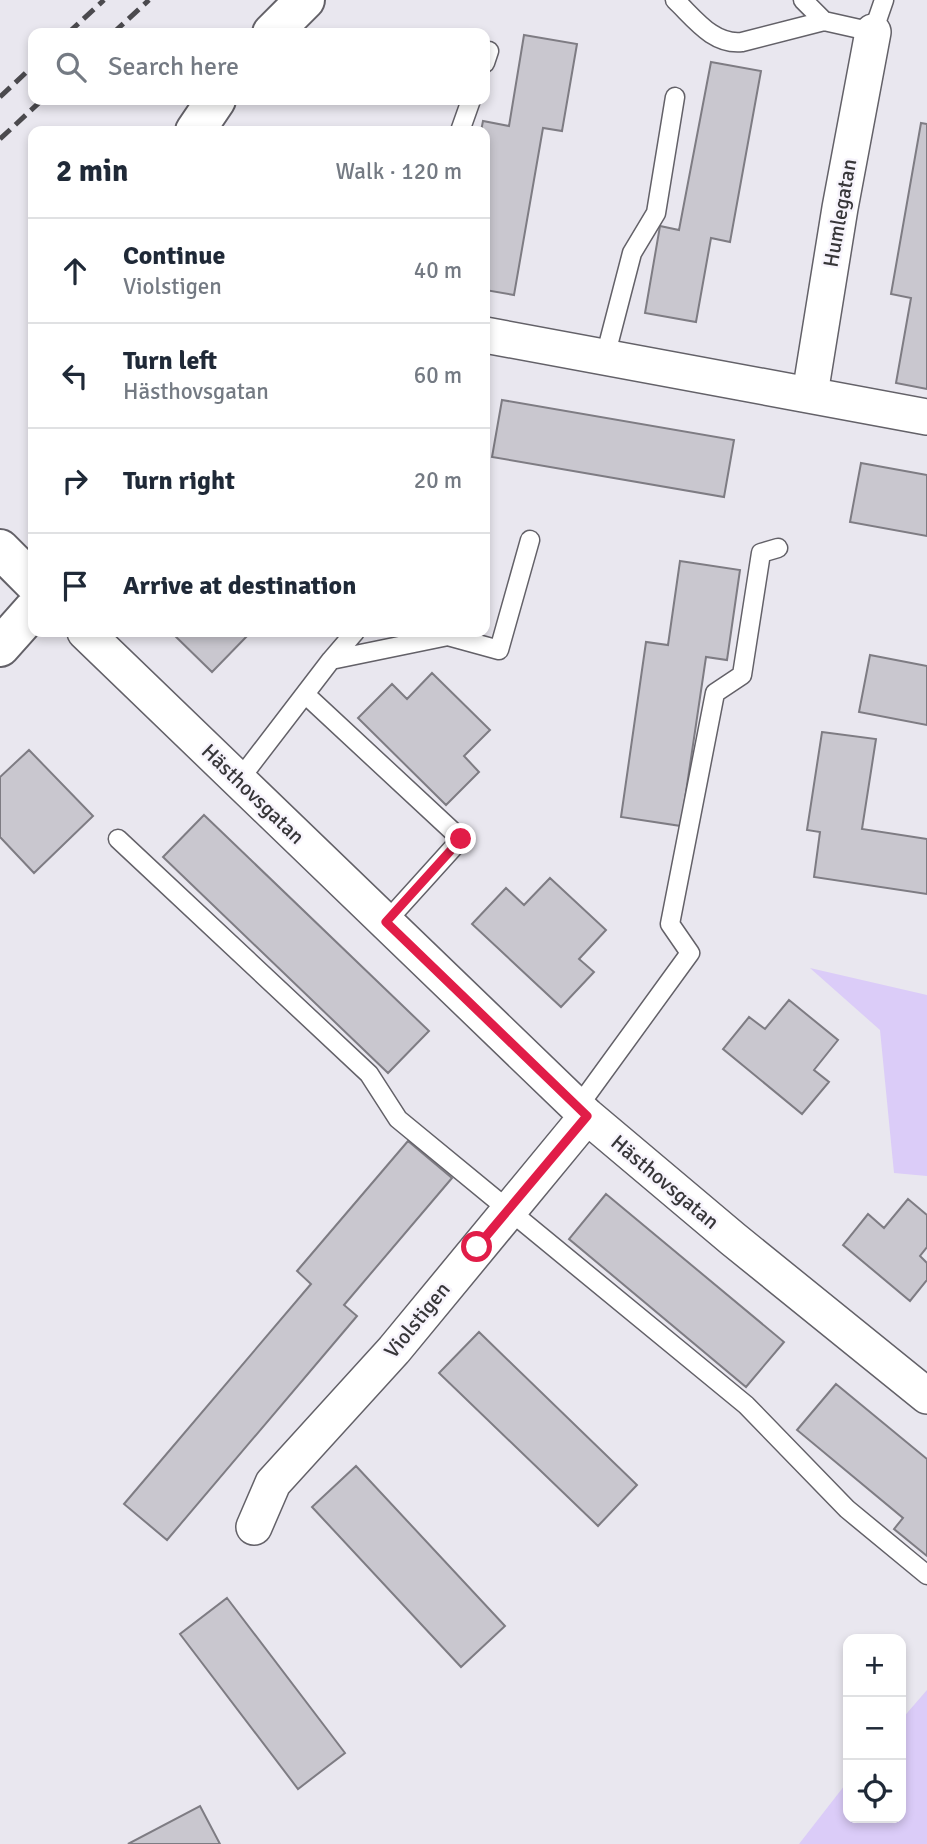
<!DOCTYPE html>
<html lang="en">
<head>
<meta charset="utf-8">
<style>
	body { margin:0; font-family:Signika,sans-serif; background:#f6f6f7; color:#1f2937 }
	.controls { position:absolute; right:21px; bottom:21px; display:grid; overflow:hidden; border-radius:14px; box-shadow:0 4px 10px #0003 }
	.controls button { width:63px; height:63px; display:grid; place-items:center; padding:0; border:0; border-bottom:2px solid #e0e1e3; background:#fff; color:#1f2937; font:35px sans-serif }
	.stop { position:absolute; width:21px; height:21px; margin:-16px; border:5px solid #e11d48; border-radius:50%; background:#fff }
	.stop.end { background:#e11d48; border-color:#fff; box-shadow:0 2px 7px #0008 }
	.list { margin:0; padding:0; list-style:none }
	h2 { display:flex; justify-content:space-between; align-items:center; height:91px; margin:0; padding:0 28px; font-size:30px }
	h2 small { font-size:23px; font-weight:400; color:#747a83 }
	.list li { display:grid; grid-template-columns:46px 1fr auto; gap:21px; align-items:center; box-sizing:border-box; height:105px; padding:0 28px; border-top:2px solid #e0e1e3 }
	.list b { display:block; font-size:26px; white-space:nowrap }
	.list p { margin:0; font-size:23px; white-space:nowrap; color:#747a83 }
	.list em { font-size:23px; font-style:normal; color:#747a83 }
	.icon { flex:none; width:38px; height:38px; fill:none; stroke:currentColor; stroke-width:2; stroke-linecap:round; stroke-linejoin:round }
	.map { position:relative; flex:none; width:927px; height:1844px; overflow:hidden }
	.search { position:absolute; background:#fff; box-shadow:0 4px 10px #0003; left:28px; top:28px; width:462px; height:77px; display:flex; align-items:center; gap:18px; box-sizing:border-box; padding:0 24px; border-radius:14px; color:#747a83; font-size:26px }
	.panel { position:absolute; background:#fff; box-shadow:0 4px 10px #0003; left:28px; top:126px; width:462px; height:511px; border-radius:14px }
	.map>svg:first-child { display:block }
	.green { fill:#dbccf8 }
	.building { fill:#c9c7cf; stroke:#7e7c83; stroke-width:2 }
	.lines { fill:none; stroke-linecap:round; stroke-linejoin:round }
	.lane-casing { stroke:#636168; stroke-width:21 }
	.street-casing { stroke:#636168; stroke-width:38 }
	.secondary-casing { stroke:#636168; stroke-width:42 }
	.lane { stroke:#fff; stroke-width:18 }
	.street { stroke:#fff; stroke-width:35 }
	.secondary { stroke:#fff; stroke-width:38 }
	.rail { stroke:#4b4a4e; stroke-width:5; stroke-dasharray:14 7; stroke-linecap:butt }
	.route { stroke:#e11d48; stroke-width:9 }
	.labels { text-anchor:middle; dominant-baseline:central; stroke-width:5; stroke-linejoin:round; paint-order:stroke }
	.street-label { font-size:21px; fill:#373639; stroke:#f7f4fc }
</style>
</head>
<body>
<div class="map">
<svg width="927" height="1844" viewBox="0 0 927 1844">
	<rect width="100%" height="100%" fill="#e9e7ef"/>
	<!-- green -->
	<path class="green" d="M810,968l117,27v181l-33,-3 -14,-143z
		M927,1690v154h-128l49,-63v37h53v-98z"/>
	<!-- building -->
	<path class="building" d="M524,35l53,9 -15,87 -19,-3 -29,167 -29,-5v-159h-4l2,-10 26,5z
		M711,62l50,9 -31,171 -19,-4 -15,84 -51,-9 15,-87 19,4z
		M921,123l6,1v265l-31,-6 15,-85 -20,-4z
		M502,400l232,40 -10,57 -232,-40z
		M861,463l66,12v61l-77,-14z
		M680,561l60,9 -13,90 -21,-3 -25,169 -60,-9 25,-175 22,3z
		M171,632h80l-39,40z
		M870,655l57,11v59l-68,-13z
		M432,673l58,57 -26,26 15,16 -33,33 -88,-87 34,-34 15,15z
		M822,732l54,7 -14,90 65,10v55l-113,-17 6,-45 -13,-2z
		M29,750l64,66 -59,57 -34,-36v-60z
		M204,815l225,216 -41,42 -225,-216z
		M550,878l56,52 -27,29 15,13 -33,35 -89,-83 34,-36 18,17z
		M789,1000l49,40 -24,30 15,12 -27,32 -79,-65 26,-32 16,12z
		M408,1141l44,37 -108,127 13,11 -190,224 -43,-36 187,-220 -14,-13z
		M606,1194l178,148 -38,45 -177,-148z
		M908,1199l19,16v32l-7,9 7,7v17l-17,21 -67,-56 25,-31 16,14z
		M479,1332l158,153 -39,41 -159,-153z
		M836,1384l91,75v97l-33,-27 9,-11 -106,-88z
		M356,1466l149,160 -44,41 -149,-160z
		M227,1598l118,155 -47,36 -118,-155z
		M200,1806l20,38h-92z"/>
	<g class="lines">
		<!-- lane casing -->
		<g class="lane-casing">
			<path id="lane" d="M675,0c20,19 38,45 67,42l82,-21 49,11 11,-32
				M803,0l21,21
				M485,63l4,-12
				M460,131l11,-31
				M605,357l27,-104 24,-40 19,-116
				M331,660l24,-28
				M305,694l156,145 -75,83
				M239,780l92,-120 117,-24 51,14 31,-110
				M118,839l251,235 29,45 348,286 101,104 80,66
				M578,1107l112,-154 -20,-29 45,-231 27,-18 19,-122 17,-5"/>
		</g>
		<!-- street casing -->
		<g class="street-casing">
			<path id="street" d="M485,335l442,82
				M810,394l30,-186 33,-176
				M85,632l502,484 146,123 194,157
				M254,1527l19,-44 121,-133 193,-234"/>
		</g>
		<!-- secondary casing -->
		<g class="secondary-casing">
			<path id="secondary" d="M272,33l33,-33
				M195,131l21,-31
				M0,549l33,33
				M0,647l33,-37"/>
		</g>
		<!-- lane -->
		<use href="#lane" class="lane"/>
		<!-- street -->
		<use href="#street" class="street"/>
		<!-- secondary -->
		<use href="#secondary" class="secondary"/>
		<!-- rail -->
		<path class="rail" d="M68,33l36,-33
			M113,33l36,-33
			M0,97l33,-31
			M0,139l42,-39"/>
	</g>
	<g class="lines">
		<!-- route -->
		<path class="route" d="M461,839l-75,83 201,194 -110,131"/>
	</g>
	<g class="labels">
		<!-- street labels -->
		<g class="street-label">
			<text transform="translate(840 213) rotate(-80)">Humlegatan</text>
			<text transform="translate(253 794) rotate(44)">Hästhovsgatan</text>
			<text transform="translate(665 1182) rotate(40)">Hästhovsgatan</text>
			<text transform="translate(417 1320) rotate(-51)">Violstigen</text>
		</g>
	</g>
</svg>
<div class="controls">
<button>+</button>
<button>−</button>
<button><svg class="icon" aria-label="locate" viewBox="0 0 24 24"><circle cx="12" cy="12" r="6"/><path d="M12 2v4M12 18v4M2 12h4M18 12h4"/></svg></button>
</div>
<div class="stop" style="left:477px;top:1247px"></div>
<div class="stop end" style="left:461px;top:839px"></div>
<div class="search"><svg class="icon" aria-label="search" viewBox="0 0 24 24"><circle cx="10" cy="10" r="6"/><path d="M15 15l6 6"/></svg>Search here</div>
<section class="panel">
<h2>2 min<small>Walk · 120 m</small></h2>
<ul class="list">
<li><svg class="icon" aria-label="ahead" viewBox="0 0 24 24"><path d="M12 20V5M6 11l6-6 6 6"/></svg><div><b>Continue</b><p>Violstigen</p></div><em>40 m</em></li>
<li><svg class="icon" aria-label="left" viewBox="0 0 24 24"><path d="M17 20v-9H6M10 6l-5 5 5 5"/></svg><div><b>Turn left</b><p>Hästhovsgatan</p></div><em>60 m</em></li>
<li><svg class="icon" aria-label="right" viewBox="0 0 24 24"><path d="M7 20v-9h11M14 6l5 5-5 5"/></svg><div><b>Turn right</b></div><em>20 m</em></li>
<li><svg class="icon" aria-label="arrive" viewBox="0 0 24 24"><path d="M6 21V4h12l-3 4 3 4H6"/></svg><div><b>Arrive at destination</b></div></li>
</ul>
</section>
</div>
</body>
</html>
